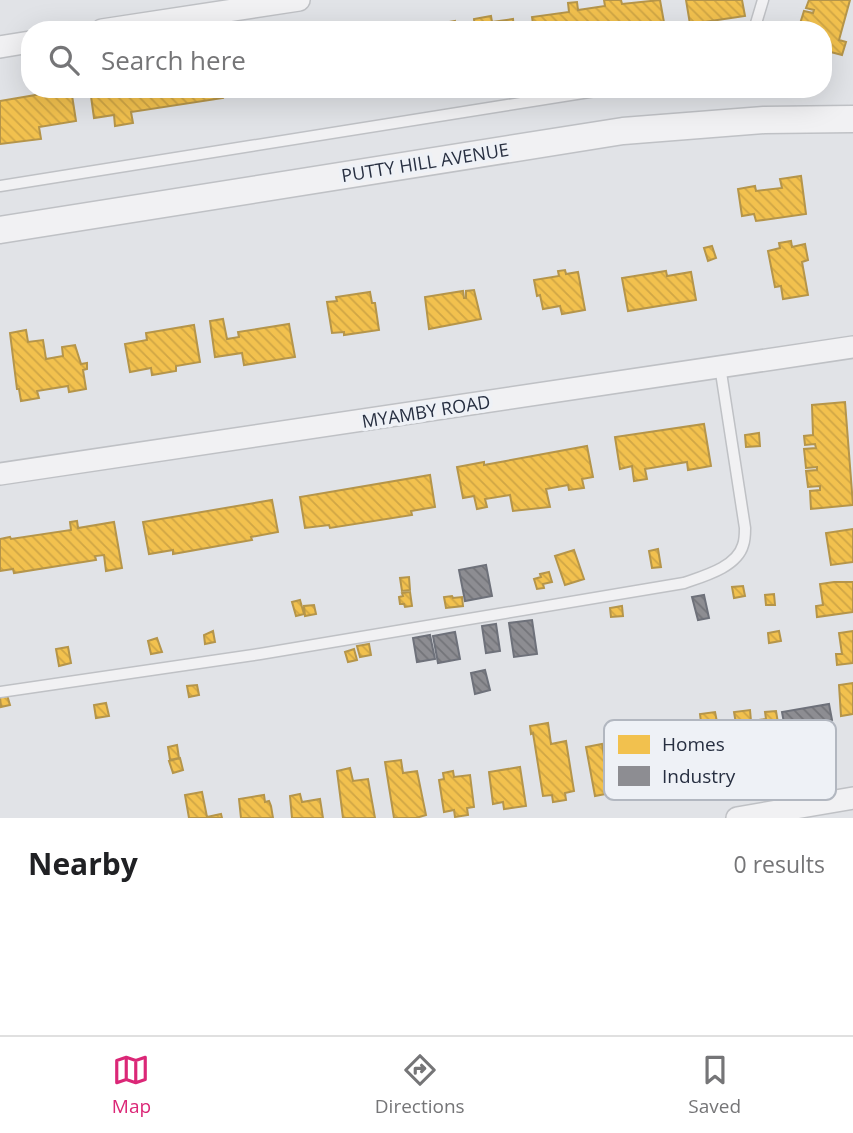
<!DOCTYPE html>
<html lang="en">
<head>
<meta charset="utf-8">
<style>
	body { margin:0; font-family:"Open Sans",sans-serif; background:#f2f2f2; color:#202124 }
	.list { margin:0; padding:0; list-style:none }
	h2 { display:flex; justify-content:space-between; align-items:center; height:91px; margin:0; padding:0 28px; font-size:30px }
	h2 small { font-size:23px; font-weight:400; color:#757577 }
	.icon { flex:none; width:38px; height:38px; fill:none; stroke:currentColor; stroke-width:2; stroke-linecap:round; stroke-linejoin:round }
	.map { position:relative; flex:none; width:853px; height:818px; overflow:hidden }
	.search { position:absolute; background:#fff; box-shadow:0 7px 28px #0002; left:21px; right:21px; top:21px; height:77px; display:flex; align-items:center; gap:18px; box-sizing:border-box; padding:0 24px; border-radius:28px; color:#757577; font-size:26px }
	.sheet { height:217px; background:#fff }
	nav { display:flex; justify-content:space-around; align-items:center; box-sizing:border-box; height:98px; border-top:2px solid #e0e0e0; background:#fff; font-size:19px; color:#757577 }
	nav a { display:grid; justify-items:center; gap:4px }
	nav .on { color:#db2777 }
	.map>svg:first-child { display:block }
	.homes { fill:url(#homes-back-hatch); stroke:#b5954a; stroke-width:2 }
	.industry { fill:url(#industry-back-hatch); stroke:#6e717a; stroke-width:2 }
	.lines { fill:none; stroke-linecap:round; stroke-linejoin:round }
	.service-casing { stroke:#bfc1c5; stroke-width:13 }
	.minor-casing { stroke:#bfc1c5; stroke-width:24 }
	.tertiary-casing { stroke:#bfc1c5; stroke-width:29 }
	.service { stroke:#f1f1f3; stroke-width:10 }
	.minor { stroke:#f1f1f3; stroke-width:21 }
	.tertiary { stroke:#f1f1f3; stroke-width:26 }
	.labels { text-anchor:middle; dominant-baseline:central; stroke-width:7; stroke-linejoin:round; paint-order:stroke }
	.street-label { font-size:18px; fill:#272f41; stroke:#eef1f6 }
	.key { fill:#eef1f6; stroke:#b2b7c0; stroke-width:2 }
	.key-label { font-size:19px; fill:#272f41 }
</style>
</head>
<body>
<div class="map">
<svg width="853" height="818" viewBox="0 0 853 818">
	<defs>
		<pattern id="homes-back-hatch" width="6" height="6" patternUnits="userSpaceOnUse" patternTransform="scale(1.75)"><rect width="6" height="6" fill="#f2c14e"/><path d="M-1 5l2 2M0 0l6 6M5-1l2 2" fill="none" stroke="#d0a645"/></pattern>
		<pattern id="industry-back-hatch" width="6" height="6" patternUnits="userSpaceOnUse" patternTransform="scale(1.75)"><rect width="6" height="6" fill="#8d8d92"/><path d="M-1 5l2 2M0 0l6 6M5-1l2 2" fill="none" stroke="#737479"/></pattern>
	</defs>
	<rect width="100%" height="100%" fill="#e1e3e7"/>
	<!-- homes -->
	<path class="homes" d="M604,0h17l1,4 38,-4 5,28 -131,2 -2,-13 37,-5 -1,-9 9,-1 1,8 27,-4z
		M686,0h56l3,16 -55,8z
		M809,0h41l-11,40 7,2 -4,13 -19,-5v-20h-21v-3h-3l5,-16 9,2 1,-3 -8,-2z
		M491,16l1,6 21,-3 1,11h-54l15,-2 -1,-9z
		M455,21l1,9h-17l-1,-6z
		M71,89l5,32 -37,6 2,12 -41,5v-43z
		M90,89h132l1,9 -92,14 2,11 -18,3 -1,-11 -20,3z
		M241,89h38l-37,6z
		M801,176l5,38 -50,7 -2,-7 -12,2 -4,-27 17,-3 1,5 26,-3 -2,-9z
		M791,241l1,6 13,-3 3,16 -6,2 6,33 -25,4 -2,-13 -6,1 -7,-36 12,-3 -1,-5z
		M712,246l4,12 -8,3 -4,-13z
		M565,270l1,4 12,-2 7,38 -23,4 -2,-8 -17,3 -3,-14 -3,1 -3,-16 25,-4 -1,-5z
		M666,271l1,5 24,-4 5,28 -68,11 -6,-33z
		M474,290l7,29 -52,10 -4,-32 38,-6 1,7h2v-7z
		M370,292l2,11h3l4,27 -35,5v-3l-12,1 -5,-31 10,-1 -1,-4z
		M223,319l4,20 12,-2 -1,-5 51,-8 6,33 -51,8 -2,-12 -27,4 -5,-36z
		M194,325l6,37 -24,4v5l-24,4 -1,-7 -21,4 -5,-28 22,-4 -1,-7z
		M26,330l2,12 15,-2 3,19 17,-3 -1,-9 13,-2 6,19 6,-1v6l-4,1 3,19 -17,3 -1,-6 -31,5 2,7 -18,3 -2,-12h-2l-7,-56z
		M845,402l8,103 -42,4 -1,-18 10,-1v-4l-12,1 -2,-16 11,-1v-3l-11,1 -2,-19 12,-1 -1,-4 -10,1 -1,-9 9,-1 -1,-30z
		M704,424l7,42 -23,4 -1,-8 -42,7 2,10 -13,2 -2,-15 -12,3 -5,-32z
		M759,433l1,13 -14,1 -1,-12z
		M587,446l6,31 -11,2 2,9 -15,2 -1,-5 -22,4 4,18 -37,4 -3,-16 -25,4 2,8 -10,2 -3,-13 -11,2 -6,-31 27,-5v3z
		M430,475l5,32 -24,4 1,4 -82,13 -1,-3 -24,3 -5,-31z
		M272,500l6,32 -27,5 1,3 -79,14v-4l-24,4 -6,-32z
		M77,521l1,7 36,-6 8,46 -16,3 -2,-16 -9,1 1,4 -82,13 -1,-4 -13,2v-32l10,-2 1,2 60,-9 -1,-8z
		M853,529v33l-22,3 -5,-32z
		M658,549l3,18 -9,1 -3,-17z
		M574,550l10,29 -19,6 -10,-29z
		M549,572l3,10 -9,2 1,4 -7,1 -3,-10 7,-2 -1,-3z
		M409,577l1,13 -8,1 -2,-13z
		M834,582h19v30l-36,5 -1,-11 7,-1 -3,-21z
		M743,586l2,10 -11,2 -2,-11z
		M410,592l2,14 -7,1 -1,-3h-4l-1,-7 4,-1 -1,-3z
		M774,594l1,11h-9l-1,-10z
		M452,596l1,2 9,-1 1,9 -17,2 -2,-11z
		M300,600l4,14 -8,2 -4,-14z
		M314,605l2,9 -11,2 -1,-10z
		M622,606l1,10 -12,1 -1,-9z
		M213,631l2,11 -10,2 -1,-9z
		M779,631l2,10 -12,2 -1,-10z
		M853,631v32l-16,2 -1,-11h6l-3,-21z
		M157,638l5,14 -11,2 -3,-13z
		M369,644l2,11 -11,2 -3,-11z
		M68,647l3,16 -12,3 -3,-17z
		M354,649l3,11 -9,2 -3,-10z
		M853,683v31l-12,2 -2,-31z
		M197,685l2,10 -10,2 -2,-11z
		M7,695l3,10 -9,2 -1,-10z
		M106,703l3,13 -13,2 -2,-13z
		M750,710l1,11 15,-2 -1,-7 11,-1 3,18 -10,2 5,29 -10,2 1,6 -12,2 -1,-7 -9,2 -9,-53z
		M715,712l11,55 -11,2 1,7 -13,3 -1,-8 -9,2 -7,-48 15,-3 -1,-8z
		M548,723l3,21 15,-3 8,50 -9,2 1,7 -13,2 -1,-7 -9,1 -10,-63 -2,1 -1,-8z
		M616,736l8,47 -9,2 1,7 -21,4 -9,-49 16,-3 2,12 5,-1 -3,-17z
		M177,745l2,13 -9,2 -2,-13z
		M180,758l3,12 -10,3 -4,-12z
		M401,760l2,13 14,-2 9,44 -10,3h-22l-9,-56z
		M520,767l6,39 -22,3 -1,-7 -10,2 -4,-32z
		M350,768l3,13 15,-2 7,39h-32l-6,-47z
		M453,771l1,6 16,-2 4,32 -7,1 1,7 -13,2 -1,-7 -10,2 -5,-32 5,-1 -1,-6z
		M202,792l5,25 14,-3 1,4h-33l-4,-23z
		M300,794l2,8 18,-3 3,19h-31l-2,-22z
		M264,795l1,7 4,-1 2,5 2,12h-32l-2,-19z"/>
	<!-- industry -->
	<path class="industry" d="M486,565l6,31 -27,5 -6,-31z
		M704,595l5,23 -11,2 -6,-23z
		M532,620l5,34 -23,3 -5,-34z
		M496,624l4,27 -14,2 -4,-27z
		M455,632l5,27 -22,4 -5,-27z
		M430,635l5,24 -18,3 -4,-24z
		M485,670l5,20 -15,4 -4,-21z
		M829,704l3,16 -12,2 2,7 -36,5 -4,-22z"/>
	<g class="lines">
		<!-- service casing -->
		<g class="service-casing">
			<path id="service" d="M754,30l9,-30
				M0,186l608,-97
				M0,692l260,-38 424,-71c20,-7 53,-16 59,-38 2,-5 2,-12 2,-17l-25,-162"/>
		</g>
		<!-- minor casing -->
		<g class="minor-casing">
			<path id="minor" d="M102,30l197,-30
				M0,47l30,-5
				M0,474l853,-127
				M737,818l116,-20"/>
		</g>
		<!-- tertiary casing -->
		<g class="tertiary-casing">
			<path id="tertiary" d="M0,230l623,-99 141,-11 89,-1"/>
		</g>
		<!-- service -->
		<use href="#service" class="service"/>
		<!-- minor -->
		<use href="#minor" class="minor"/>
		<!-- tertiary -->
		<use href="#tertiary" class="tertiary"/>
	</g>
	<g class="labels">
		<!-- street labels -->
		<g class="street-label">
			<text transform="translate(425 162) rotate(-9)">PUTTY HILL AVENUE</text>
			<text transform="translate(426 411) rotate(-9)">MYAMBY ROAD</text>
		</g>
	</g>
	<!-- legend -->
	<rect x="604" y="720" width="232" height="80" rx="10" class="key"/>
	<rect x="618" y="735" width="32" height="19" fill="#f2c14e"/>
	<rect x="618" y="766" width="32" height="20" fill="#8d8d92"/>
	<g class="key-label">
		<text x="662" y="751">Homes</text>
		<text x="662" y="783">Industry</text>
	</g>
</svg>
<div class="search"><svg class="icon" aria-label="search" viewBox="0 0 24 24"><circle cx="10" cy="10" r="6"/><path d="M15 15l6 6"/></svg>Search here</div>
</div>
<section class="sheet">
<h2>Nearby<small>0 results</small></h2>
<ul class="list">
</ul>
</section>
<nav>
<a class="on"><svg class="icon" aria-label="map" viewBox="0 0 24 24"><path d="M3 6l6-2 6 2 6-2v14l-6 2-6-2-6 2zM9 4v14M15 6v14"/></svg>Map</a>
<a><svg class="icon" aria-label="directions" viewBox="0 0 24 24"><path d="M12 3l9 9-9 9-9-9zM9 14v-3h6M13 9l2 2-2 2"/></svg>Directions</a>
<a><svg class="icon" aria-label="saved" viewBox="0 0 24 24"><path d="M7 4h10v16l-5-4-5 4z"/></svg>Saved</a>
</nav>
</body>
</html>
